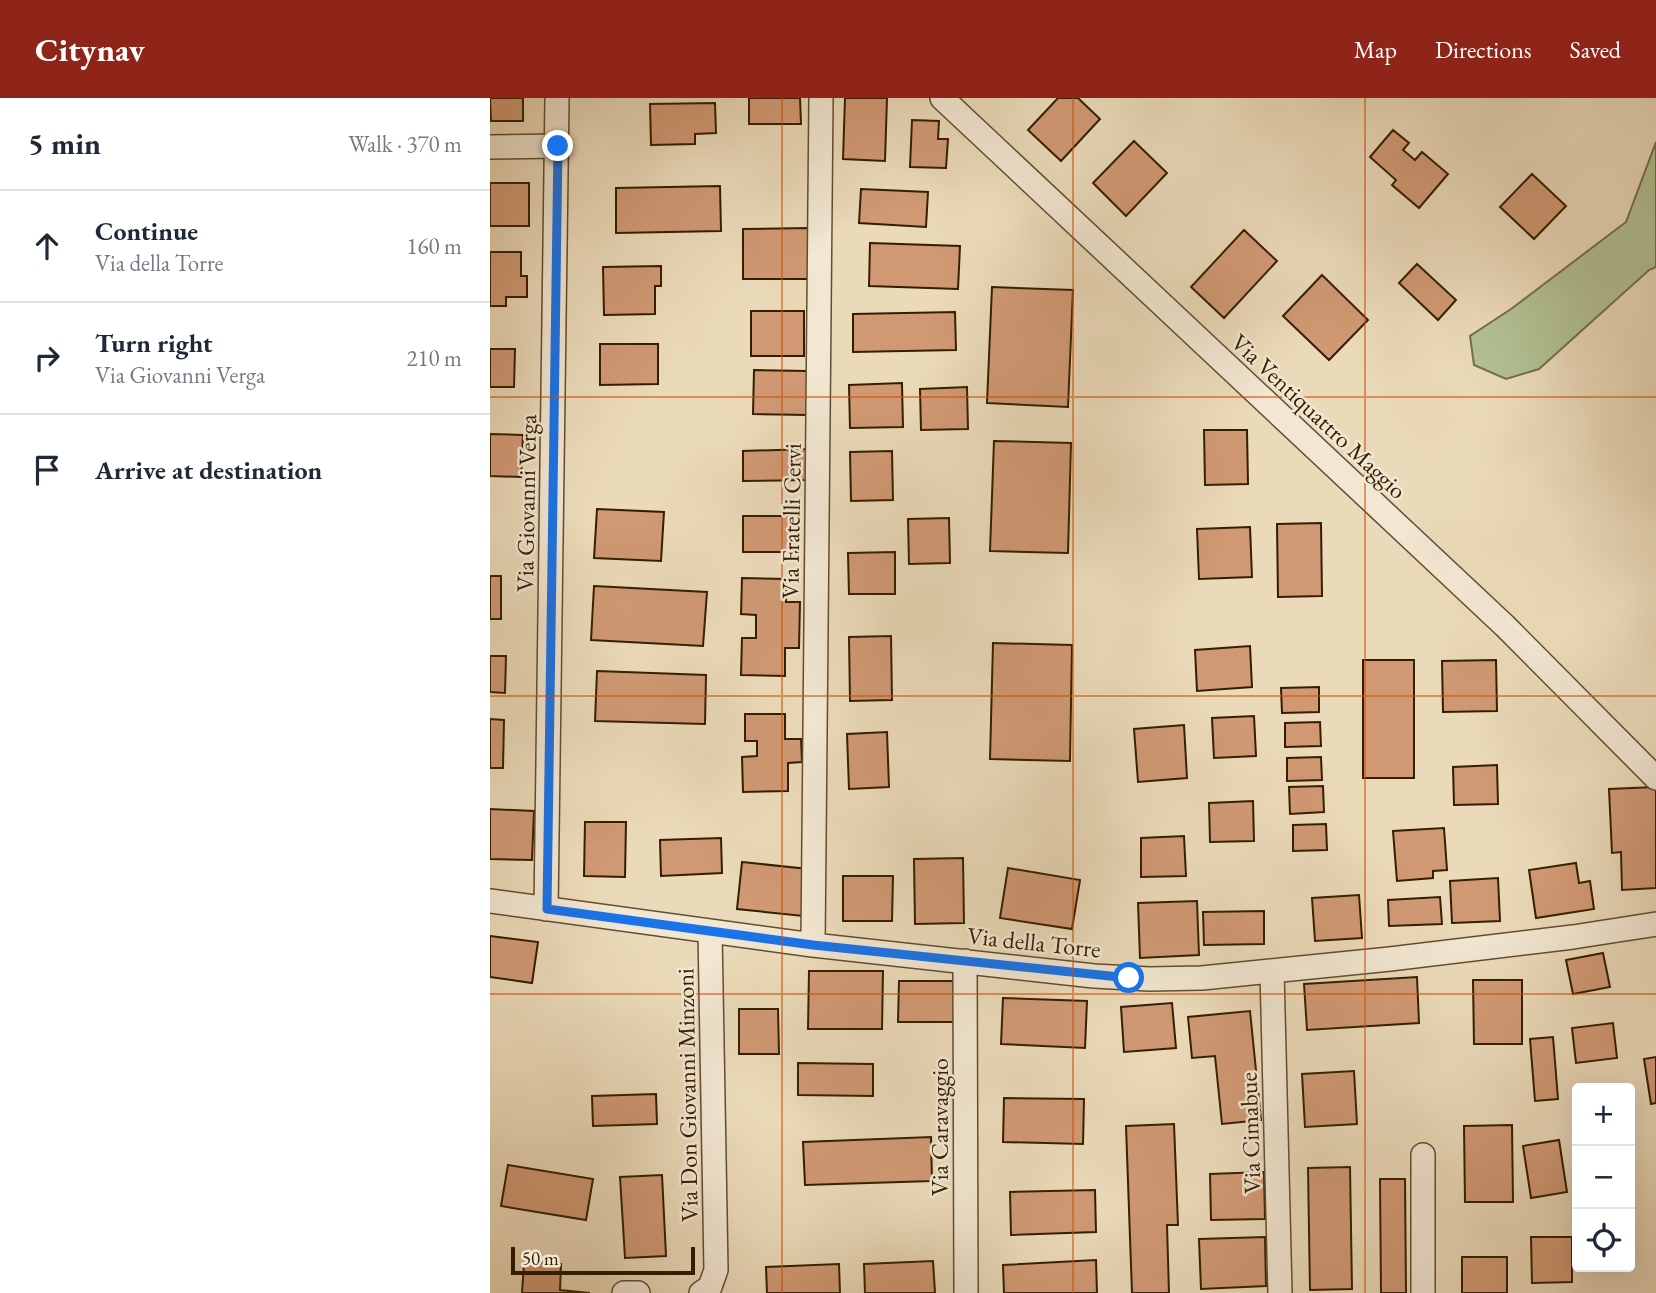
<!DOCTYPE html>
<html lang="en">
<head>
<meta charset="utf-8">
<style>
	body { margin:0; font-family:"EB Garamond",serif; background:#f6f6f7; color:#1f2937 }
	.controls { position:absolute; right:21px; bottom:21px; display:grid; overflow:hidden; border-radius:7px; box-shadow:0 7px 28px #0002 }
	.controls button { width:63px; height:63px; display:grid; place-items:center; padding:0; border:0; border-bottom:2px solid #e0e1e3; background:#fff; color:#1f2937; font:35px sans-serif }
	.scale { position:absolute; left:21px; bottom:18px; width:184px; box-sizing:border-box; padding-left:7px; border:4px solid #341e00; border-top:0; font-size:19px; line-height:24px; white-space:nowrap; color:#341e00; -webkit-text-stroke:5px #f2e7d2; paint-order:stroke }
	.stop { position:absolute; width:21px; height:21px; margin:-16px; border:5px solid #1a73e8; border-radius:50%; background:#fff }
	.stop.end { background:#1a73e8; border-color:#fff; box-shadow:0 2px 7px #0008 }
	.list { margin:0; padding:0; list-style:none }
	h2 { display:flex; justify-content:space-between; align-items:center; height:91px; margin:0; padding:0 28px; font-size:30px }
	h2 small { font-size:23px; font-weight:400; color:#747a83 }
	.list li { display:grid; grid-template-columns:46px 1fr auto; gap:21px; align-items:center; box-sizing:border-box; height:112px; padding:0 28px; border-top:2px solid #e0e1e3 }
	.list b { display:block; font-size:26px; white-space:nowrap }
	.list p { margin:0; font-size:23px; white-space:nowrap; color:#747a83 }
	.list em { font-size:23px; font-style:normal; color:#747a83 }
	.icon { flex:none; width:38px; height:38px; fill:none; stroke:currentColor; stroke-width:2; stroke-linecap:round; stroke-linejoin:round }
	.map { position:relative; flex:none; width:1166px; height:1195px; overflow:hidden }
	header { display:flex; align-items:center; gap:42px; box-sizing:border-box; height:98px; padding:0 35px; background:#8f2418; color:#fff }
	header strong { font-size:33px }
	nav { display:flex; gap:38px; margin-inline-start:auto; font-size:24px }
	main { display:flex }
	aside { flex:1; background:#fff }
	.map>svg:first-child { display:block }
	.green { fill:#b2c193; stroke:#73704a; stroke-width:2 }
	.building { fill:#d09974; stroke:#341e00; stroke-width:2 }
	.lines { fill:none; stroke-linecap:round; stroke-linejoin:round }
	.minor-casing { stroke:#624d2e; stroke-width:26 }
	.minor { stroke:#f2e7d2; stroke-width:23 }
	.route { stroke:#1a73e8; stroke-width:9 }
	.grid { fill:none; stroke:#cd500a; stroke-width:2; stroke-opacity:0.55 }
	.labels { text-anchor:middle; dominant-baseline:central; stroke-width:5; stroke-linejoin:round; paint-order:stroke }
	.street-label { font-size:24px; fill:#341e00; stroke:#f2e7d2 }
</style>
</head>
<body>
<header>
<strong>Citynav</strong>
<nav><a>Map</a><a>Directions</a><a>Saved</a></nav>
</header>
<main>
<aside>
<h2>5 min<small>Walk · 370 m</small></h2>
<ul class="list">
<li><svg class="icon" aria-label="ahead" viewBox="0 0 24 24"><path d="M12 20V5M6 11l6-6 6 6"/></svg><div><b>Continue</b><p>Via della Torre</p></div><em>160 m</em></li>
<li><svg class="icon" aria-label="right" viewBox="0 0 24 24"><path d="M7 20v-9h11M14 6l5 5-5 5"/></svg><div><b>Turn right</b><p>Via Giovanni Verga</p></div><em>210 m</em></li>
<li><svg class="icon" aria-label="arrive" viewBox="0 0 24 24"><path d="M6 21V4h12l-3 4 3 4H6"/></svg><div><b>Arrive at destination</b></div></li>
</ul>
</aside>
<div class="map">
<svg width="1166" height="1195" viewBox="0 0 1166 1195">
	<rect width="100%" height="100%" fill="#ebdab9"/>
	<filter id="stains"><feTurbulence type="fractalNoise" baseFrequency=".00286" numOctaves="4"/><feColorMatrix values="0 0 0 0 .2 0 0 0 0 .09 0 0 0 0 .02 0 0 0 .5 -.17"/></filter>
	<radialGradient id="worn" r=".72"><stop offset=".6" stop-color="#630" stop-opacity="0"/><stop offset="1" stop-color="#630" stop-opacity=".3"/></radialGradient>
	<!-- green -->
	<path class="green" d="M1166,44v125l-7,3 -110,99 -33,10 -32,-14 -4,-29 41,-27 115,-87z"/>
	<!-- building -->
	<path class="building" d="M0,0h33v23h-32z
		M259,0h51l1,26h-52z
		M355,0h42l-2,63 -42,-2z
		M568,0h20l22,21 -39,42 -33,-31z
		M225,5l1,30 -21,1v10l-44,1 -1,-41z
		M422,22l27,1 -1,18h10l-2,29 -36,-1z
		M903,32l16,13 -6,7 12,10 7,-8 26,22 -29,34 -27,-23 4,-5 -26,-23z
		M644,43l33,32 -41,43 -33,-33z
		M1042,76l34,32 -32,33 -34,-32z
		M0,85h39v43h-39z
		M230,88l1,45 -105,2v-45z
		M371,91l67,3 -2,35 -67,-4z
		M319,130v51h-66v-50z
		M754,132l33,31 -53,57 -33,-31z
		M380,145l90,3 -2,43 -89,-3z
		M0,154h31v24h6v21h-21v9h-16z
		M927,166l39,36 -18,20 -39,-37z
		M171,168v20h-6v28l-51,1 -1,-48z
		M832,177l46,45 -39,40 -46,-44z
		M502,189l81,3 -5,117 -81,-4z
		M261,213h53v45h-53z
		M465,214l1,38 -103,2v-38z
		M110,246h58v40l-58,1z
		M0,251h25l-1,38h-24z
		M264,272l53,1v44l-54,-1z
		M412,285l1,44 -53,1 -1,-43z
		M477,289l1,42 -47,1 -1,-41z
		M714,332h43l1,54 -43,1z
		M0,336l33,1 -2,42 -31,-1z
		M504,343l77,2 -3,110 -78,-2z
		M320,351v31l-67,1v-30z
		M402,353l1,49 -42,1 -1,-49z
		M107,411l67,3 -3,49 -67,-3z
		M253,418h55v36h-55z
		M459,420l1,45 -41,1 -1,-45z
		M831,425l1,73 -44,1 -1,-73z
		M760,429l2,50 -53,2 -2,-50z
		M405,454v42h-46l-1,-41z
		M0,478h11v43h-11z
		M252,480l44,1v23h14l-1,46h-14v28l-44,-1 1,-37h14v-23l-15,-1z
		M104,488l113,6 -4,54 -112,-6z
		M401,538l1,64 -42,1 -1,-64z
		M503,545l79,2 -2,116 -80,-2z
		M760,548l2,41 -55,4 -2,-41z
		M0,558h16l-1,37 -15,-1z
		M873,562h51v118h-51z
		M1006,562l1,51 -54,1 -1,-51z
		M107,573l109,4 -1,49 -110,-3z
		M829,589v25l-37,1 -1,-25z
		M255,616h40v25h16l1,23 -14,1v28l-45,1 -1,-35 15,-1v-15h-12z
		M764,618l2,40 -42,2 -2,-40z
		M0,621l14,1 -1,48h-13z
		M830,624l1,24 -36,1v-24z
		M694,627l3,53 -49,4 -4,-53z
		M397,634l2,55 -40,2 -2,-55z
		M831,659l1,23 -35,1v-23z
		M1007,667l1,39 -44,1 -1,-38z
		M833,688l1,26 -34,2 -1,-27z
		M1166,689v101l-34,2 -1,-38 -9,1 -3,-64z
		M763,703l1,40 -44,1 -1,-39z
		M0,711l44,2 -2,49 -42,-1z
		M95,724h41l-1,55 -41,-1z
		M836,726l1,26 -34,1v-26z
		M954,730l3,42 -14,1v7l-36,3 -4,-50z
		M694,738l2,40 -45,1v-39z
		M231,740l1,35 -61,3 -1,-36z
		M473,760l1,65 -49,1 -1,-65z
		M252,764l66,7 -5,47 -66,-7z
		M1086,765l3,20 11,-2 4,28 -58,9 -7,-48z
		M518,770l72,12 -8,49 -72,-11z
		M353,778h50l-1,45h-49z
		M1008,780l2,43 -48,2 -2,-42z
		M869,797l3,43 -47,3 -3,-43z
		M950,799l2,27 -53,2 -1,-26z
		M707,803l2,54 -59,3 -2,-55z
		M774,813v33l-60,1 -1,-33z
		M0,838l48,6 -6,41 -42,-6z
		M1113,855l7,34 -37,7 -7,-34z
		M319,873h74l-1,58h-74z
		M927,879l2,46 -112,7 -3,-46z
		M983,882h49v64h-48z
		M409,883h58v41h-59z
		M513,900l84,3 -2,47 -84,-4z
		M682,905l4,45 -52,4 -3,-45z
		M249,911h39l1,45h-40z
		M760,913l11,109 -39,4 -7,-68 -23,2 -4,-41z
		M1123,925l4,35 -41,5 -4,-35z
		M1063,939l5,62 -23,2 -5,-62z
		M1166,959v46l-5,1 -7,-45z
		M308,965l75,1v32l-75,-1z
		M864,973l3,53 -52,3 -3,-53z
		M166,996l1,30 -64,2 -1,-30z
		M514,1000l80,1 -1,45 -80,-2z
		M684,1026l4,101h-11l2,68h-37l-6,-167z
		M1022,1027l1,77h-48l-1,-76z
		M441,1039l1,44 -127,4 -2,-43z
		M1069,1042l8,52 -36,6 -8,-52z
		M18,1067l85,14 -7,41 -85,-14z
		M860,1069l2,122 -42,1 -2,-122z
		M774,1074l1,47 -54,1 -1,-46z
		M172,1077l4,81 -41,2 -5,-81z
		M890,1081h25l1,114h-25z
		M605,1092l1,42 -85,3 -1,-43z
		M775,1139l1,49 -65,3 -2,-50z
		M1041,1139h41v45l-40,1z
		M972,1159h45v36h-45z
		M606,1162l1,33h-93l-1,-28z
		M443,1163l2,32h-70l-1,-29z
		M34,1165l37,1 -1,26 30,3h-68z
		M349,1166l1,29h-73l-1,-26z"/>
	<g class="lines">
		<!-- minor casing -->
		<g class="minor-casing">
			<path id="minor" d="M452,0l563,528 151,152
				M0,49l68,-1
				M0,803l323,44 281,31 55,3 53,-1 188,-19 183,-22 83,-13
				M56,811l11,-811
				M323,847l8,-847
				M475,863l1,332
				M782,873l8,322
				M134,1195h14
				M211,1195l9,-6 6,-17 -6,-339
				M933,1195v-138"/>
		</g>
		<!-- minor -->
		<use href="#minor" class="minor"/>
	</g>
	<g class="lines">
		<!-- route -->
		<path class="route" d="M68,48l-11,763 266,36 316,33"/>
	</g>
	<!-- grid -->
	<path class="grid" d="M292,0v1195M583,0v1195M875,0v1195M0,299h1166M0,598h1166M0,896h1166"/>
	<g class="labels">
		<!-- street labels -->
		<g class="street-label">
			<text transform="translate(829 318) rotate(43)">Via Ventiquattro Maggio</text>
			<text transform="translate(36 405) rotate(-89)">Via Giovanni Verga</text>
			<text transform="translate(301 423) rotate(-89)">Via Fratelli Cervi</text>
			<text transform="translate(544 844) rotate(6)">Via della Torre</text>
			<text transform="translate(197 997) rotate(-91)">Via Don Giovanni Minzoni</text>
			<text transform="translate(449 1029) rotate(-90)">Via Caravaggio</text>
			<text transform="translate(760 1035) rotate(-92)">Via Cimabue</text>
		</g>
	</g>
	<rect width="100%" height="100%" filter="url(#stains)"/>
	<rect width="100%" height="100%" fill="url(#worn)"/>
</svg>
<div class="controls">
<button>+</button>
<button>−</button>
<button><svg class="icon" aria-label="locate" viewBox="0 0 24 24"><circle cx="12" cy="12" r="6"/><path d="M12 2v4M12 18v4M2 12h4M18 12h4"/></svg></button>
</div>
<div class="scale">50 m</div>
<div class="stop" style="left:639px;top:880px"></div>
<div class="stop end" style="left:68px;top:48px"></div>
</div>
</main>
</body>
</html>
